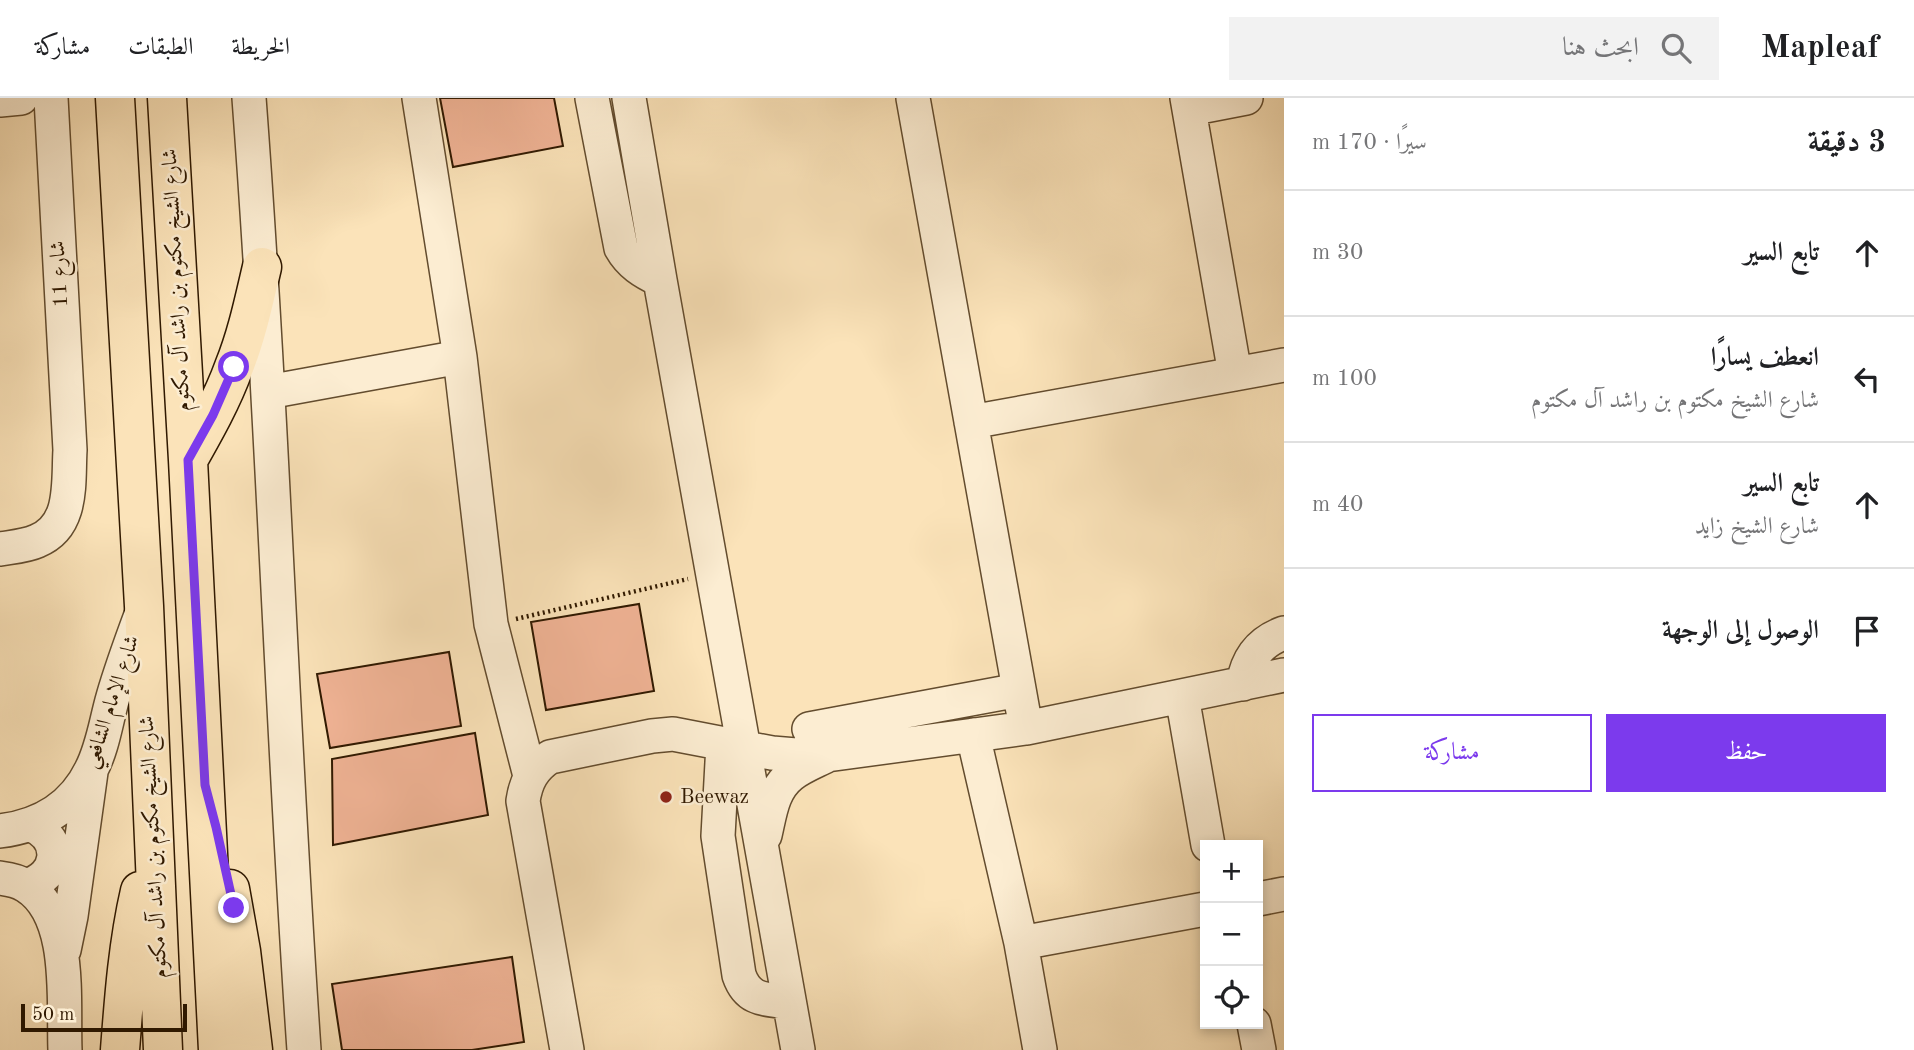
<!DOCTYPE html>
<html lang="ar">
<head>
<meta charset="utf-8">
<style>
	body { margin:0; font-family:"Old Standard TT",Amiri,serif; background:#f2f2f2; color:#202124; direction:rtl }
	.controls { position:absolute; right:21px; bottom:21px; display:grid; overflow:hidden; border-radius:0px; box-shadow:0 4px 10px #0003 }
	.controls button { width:63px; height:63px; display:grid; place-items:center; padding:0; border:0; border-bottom:2px solid #e0e0e0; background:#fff; color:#202124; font:35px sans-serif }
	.scale { position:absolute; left:21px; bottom:18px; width:166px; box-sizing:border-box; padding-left:7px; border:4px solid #301900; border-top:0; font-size:19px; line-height:24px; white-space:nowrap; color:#301900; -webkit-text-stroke:5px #fcedd2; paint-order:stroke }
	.stop { position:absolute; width:21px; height:21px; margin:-16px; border:5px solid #7c3aed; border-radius:50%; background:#fff }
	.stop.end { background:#7c3aed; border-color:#fff; box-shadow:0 2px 7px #0008 }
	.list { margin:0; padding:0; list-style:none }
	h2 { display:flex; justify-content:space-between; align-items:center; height:91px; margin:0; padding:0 28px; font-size:30px }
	h2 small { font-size:23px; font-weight:400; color:#757577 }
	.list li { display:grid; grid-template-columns:46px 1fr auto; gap:21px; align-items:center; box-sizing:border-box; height:126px; padding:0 28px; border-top:2px solid #e0e0e0 }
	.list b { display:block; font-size:26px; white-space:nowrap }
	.list p { margin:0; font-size:23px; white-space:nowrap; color:#757577 }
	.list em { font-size:23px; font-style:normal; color:#757577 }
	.actions { display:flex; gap:14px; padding:21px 28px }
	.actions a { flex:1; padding:16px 0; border:2px solid #7c3aed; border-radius:0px; text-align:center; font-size:24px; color:#7c3aed }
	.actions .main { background:#7c3aed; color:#fff }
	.icon { flex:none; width:38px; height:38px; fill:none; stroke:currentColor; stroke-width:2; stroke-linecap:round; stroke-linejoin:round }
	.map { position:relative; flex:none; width:1284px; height:952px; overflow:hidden; direction:ltr }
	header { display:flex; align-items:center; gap:42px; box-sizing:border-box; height:98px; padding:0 35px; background:#fff; border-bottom:2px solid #e0e0e0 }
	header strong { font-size:33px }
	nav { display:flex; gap:38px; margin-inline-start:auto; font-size:24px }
	.search { width:490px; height:63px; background:#f2f2f2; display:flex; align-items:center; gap:18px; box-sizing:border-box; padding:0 24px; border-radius:0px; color:#757577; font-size:26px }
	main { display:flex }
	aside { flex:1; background:#fff }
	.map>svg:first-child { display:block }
	.building { fill:#f0b395; stroke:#301900; stroke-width:2 }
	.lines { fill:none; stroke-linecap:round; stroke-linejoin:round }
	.minor-casing { stroke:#634c2e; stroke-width:36 }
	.major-casing { stroke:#301900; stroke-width:41 }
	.path { stroke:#301900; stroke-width:4.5; stroke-dasharray:2 3.5; stroke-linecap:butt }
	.minor { stroke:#fcedd2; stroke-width:33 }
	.major { stroke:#fbe3b9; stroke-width:38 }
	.route { stroke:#7c3aed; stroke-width:9 }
	.poi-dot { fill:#8f2418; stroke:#fcedd2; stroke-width:2.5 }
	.labels { text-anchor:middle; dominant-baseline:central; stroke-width:5; stroke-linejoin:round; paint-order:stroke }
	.street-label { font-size:21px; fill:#301900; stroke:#fcedd2 }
	.poi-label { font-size:21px; fill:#301900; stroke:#fcedd2; text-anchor:start }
</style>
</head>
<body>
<header>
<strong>Mapleaf</strong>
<div class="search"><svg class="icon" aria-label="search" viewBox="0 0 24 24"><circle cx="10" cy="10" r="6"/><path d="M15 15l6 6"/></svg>ابحث هنا</div>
<nav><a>الخريطة</a><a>الطبقات</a><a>مشاركة</a></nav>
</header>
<main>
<aside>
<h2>3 دقيقة<small>سيرًا · 170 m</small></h2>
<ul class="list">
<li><svg class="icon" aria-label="ahead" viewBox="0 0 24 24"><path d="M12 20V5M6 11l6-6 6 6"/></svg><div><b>تابع السير</b></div><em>30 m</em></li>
<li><svg class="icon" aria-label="left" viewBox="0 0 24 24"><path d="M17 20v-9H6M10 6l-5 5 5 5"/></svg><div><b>انعطف يسارًا</b><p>شارع الشيخ مكتوم بن راشد آل مكتوم</p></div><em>100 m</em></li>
<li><svg class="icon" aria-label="ahead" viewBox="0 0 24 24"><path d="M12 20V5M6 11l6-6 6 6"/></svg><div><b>تابع السير</b><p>شارع الشيخ زايد</p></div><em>40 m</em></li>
<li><svg class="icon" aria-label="arrive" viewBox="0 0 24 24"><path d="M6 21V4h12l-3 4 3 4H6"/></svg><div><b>الوصول إلى الوجهة</b></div></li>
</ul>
<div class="actions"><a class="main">حفظ</a><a>مشاركة</a></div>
</aside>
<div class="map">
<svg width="1284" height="952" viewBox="0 0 1284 952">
	<rect width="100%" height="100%" fill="#fbe3b9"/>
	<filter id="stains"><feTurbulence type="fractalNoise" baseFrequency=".00286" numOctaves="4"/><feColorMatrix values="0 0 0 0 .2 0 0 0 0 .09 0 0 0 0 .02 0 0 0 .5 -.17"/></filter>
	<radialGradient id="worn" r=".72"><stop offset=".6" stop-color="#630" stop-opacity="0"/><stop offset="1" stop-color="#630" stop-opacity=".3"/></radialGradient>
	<!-- building -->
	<path class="building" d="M440,0h114l9,48 -110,21z
		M639,506l15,87 -108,19 -15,-88z
		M449,554l12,74 -131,22 -13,-74z
		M475,635l13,82 -155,30 -1,-86z
		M512,859l12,85 -52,8h-130l-10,-66z"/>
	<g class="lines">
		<!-- minor casing -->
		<g class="minor-casing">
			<path id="minor" d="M249,0c24,317 33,635 55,952
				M419,0l41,259 31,267 39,152
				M592,0l29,150c9,16 22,24 39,32
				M629,0l31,182 138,770
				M913,0l113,630
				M1187,0l48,276
				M0,2l21,-2
				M1189,11l57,-11
				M268,294l192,-35
				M971,324l313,-57
				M0,451c12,-2 26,-3 37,-8 37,-15 31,-59 33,-91l-19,-352
				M1243,586c4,-25 16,-42 41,-51
				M1182,598l26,149
				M809,631l210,-39
				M973,637l48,208 19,107
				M723,646l-5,92 21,139c9,26 26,24 50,27
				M0,733c40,-5 73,-24 91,-61 12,-23 15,-49 22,-73 8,-28 18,-55 28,-82
				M765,737c5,-21 7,-45 26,-60 10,-8 23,-13 35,-19
				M0,780c8,1 19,3 26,8 47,29 37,116 39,164
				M26,788c34,-10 38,-46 6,-61
				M1258,801l26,-5
				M1021,845l184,-34
				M64,852l7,-34 20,-144
				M1254,926l5,26
				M567,952l-44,-249c3,-20 10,-33 27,-44l102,-21 21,-2 99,19 36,3 19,-1 199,-27 258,-53"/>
		</g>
		<!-- major casing -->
		<g class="major-casing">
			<path id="major" d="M115,0l29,508 19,444
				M167,0l21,362 30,590
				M188,362c17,-30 34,-60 46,-93 13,-32 20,-66 28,-100
				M230,791l11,62 12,99
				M120,952c4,-53 8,-107 20,-159"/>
		</g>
		<!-- path -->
		<path class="path" d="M516,521l172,-40"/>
		<!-- minor -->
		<use href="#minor" class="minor"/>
		<!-- major -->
		<use href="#major" class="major"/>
	</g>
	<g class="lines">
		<!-- route -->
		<path class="route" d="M234,810l-18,-81 -11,-42 -17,-325 25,-45 21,-48"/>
	</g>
	<!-- markers -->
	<circle class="poi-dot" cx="666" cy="699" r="7"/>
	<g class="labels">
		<!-- street labels -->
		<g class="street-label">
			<text transform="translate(60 176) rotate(-93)">شارع 11</text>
			<text transform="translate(177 182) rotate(-93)">شارع الشيخ مكتوم بن راشد آل مكتوم</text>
			<text transform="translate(112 604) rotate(-72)">شارع الإمام الشافعي</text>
			<text transform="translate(154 749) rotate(-93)">شارع الشيخ مكتوم بن راشد آل مكتوم</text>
		</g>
		<!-- poi labels -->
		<g class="poi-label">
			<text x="680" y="699">Beewaz</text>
		</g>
	</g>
	<rect width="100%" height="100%" filter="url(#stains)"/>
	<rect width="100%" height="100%" fill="url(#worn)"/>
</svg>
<div class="controls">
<button>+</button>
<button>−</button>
<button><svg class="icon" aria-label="locate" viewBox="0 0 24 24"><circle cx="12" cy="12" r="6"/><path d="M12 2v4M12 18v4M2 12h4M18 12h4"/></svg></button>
</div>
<div class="scale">50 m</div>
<div class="stop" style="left:234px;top:269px"></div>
<div class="stop end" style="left:234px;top:810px"></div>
</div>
</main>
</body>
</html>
